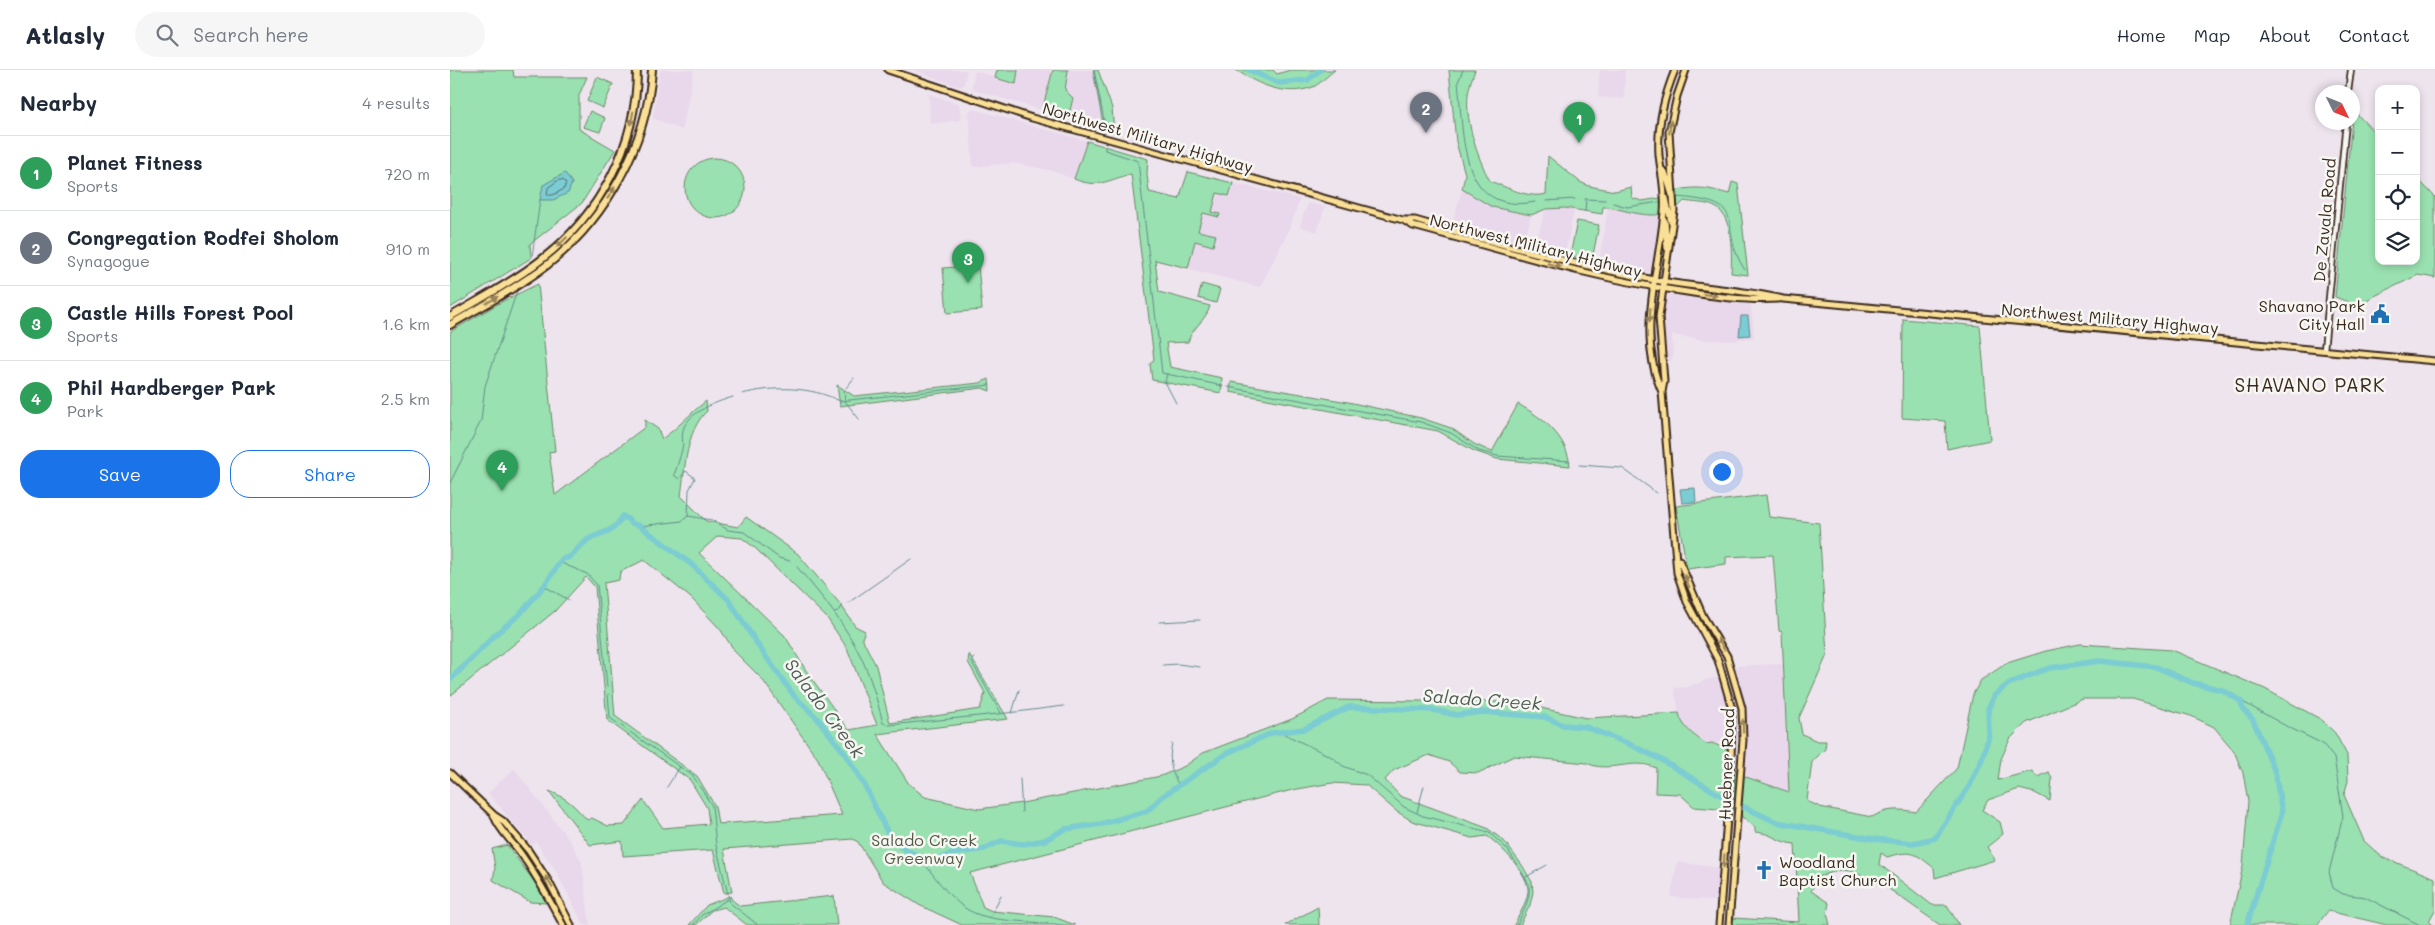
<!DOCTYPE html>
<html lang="en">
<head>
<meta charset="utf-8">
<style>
	body { margin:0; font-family:Mali,sans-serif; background:#f6f6f7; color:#1f2937 }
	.controls { position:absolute; right:15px; top:15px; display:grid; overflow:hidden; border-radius:10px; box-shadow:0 2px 8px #0003 }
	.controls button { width:45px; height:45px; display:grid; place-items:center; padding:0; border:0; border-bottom:1px solid #e0e1e3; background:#fff; color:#1f2937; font:25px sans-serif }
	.compass { position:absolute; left:1865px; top:15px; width:45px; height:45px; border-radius:50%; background:#fff; box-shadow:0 2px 8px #0003; rotate:133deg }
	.you { position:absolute; left:1271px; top:401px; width:18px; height:18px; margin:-12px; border:4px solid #fff; border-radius:50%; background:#1a73e8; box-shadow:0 0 0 8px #1a73e833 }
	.badge { display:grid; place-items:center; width:32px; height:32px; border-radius:50%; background:#1a73e8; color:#fff; font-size:16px; font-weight:700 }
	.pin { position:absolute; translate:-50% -41px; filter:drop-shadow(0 1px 2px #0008) }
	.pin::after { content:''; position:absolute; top:26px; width:18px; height:15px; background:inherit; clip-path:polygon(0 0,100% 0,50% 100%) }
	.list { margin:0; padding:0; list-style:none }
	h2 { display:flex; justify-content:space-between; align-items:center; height:65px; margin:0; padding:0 20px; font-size:21px }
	h2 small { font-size:16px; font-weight:400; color:#747a83 }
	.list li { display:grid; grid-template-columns:32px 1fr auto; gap:15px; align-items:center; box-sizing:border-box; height:75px; padding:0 20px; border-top:1px solid #e0e1e3 }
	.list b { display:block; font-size:19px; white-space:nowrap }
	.list p { margin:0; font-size:16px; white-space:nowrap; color:#747a83 }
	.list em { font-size:16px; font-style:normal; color:#747a83 }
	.actions { display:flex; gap:10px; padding:15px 20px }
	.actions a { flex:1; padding:11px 0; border:1px solid #1a73e8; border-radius:20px; text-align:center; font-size:18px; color:#1a73e8 }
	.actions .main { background:#1a73e8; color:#fff }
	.icon { flex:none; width:28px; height:28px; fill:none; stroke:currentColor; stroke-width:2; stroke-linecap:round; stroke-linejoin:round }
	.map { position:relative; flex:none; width:1985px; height:855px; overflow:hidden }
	header { display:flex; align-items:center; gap:30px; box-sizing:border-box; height:70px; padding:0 25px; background:#fff; border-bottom:1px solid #e0e1e3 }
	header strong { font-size:24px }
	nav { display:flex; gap:28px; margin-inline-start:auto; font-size:18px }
	.search { width:350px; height:45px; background:#f6f6f7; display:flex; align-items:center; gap:12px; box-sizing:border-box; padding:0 18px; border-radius:28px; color:#747a83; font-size:19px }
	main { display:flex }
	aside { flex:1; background:#fff }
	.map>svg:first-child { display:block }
	.built { fill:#e9d7eb }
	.green { fill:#99e1b0; stroke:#6a8667; fill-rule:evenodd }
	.water { fill:#7bccd3; stroke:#618b8b }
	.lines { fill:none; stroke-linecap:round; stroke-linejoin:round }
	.shore { stroke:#556b66; stroke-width:1 }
	.stream { stroke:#618b8b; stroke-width:1 }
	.river { stroke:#7bccd3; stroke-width:5.5 }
	.secondary-casing { stroke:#3b2a1e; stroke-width:8 }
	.primary-casing { stroke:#3b2a1e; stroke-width:9 }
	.motorway-casing { stroke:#3b2a1e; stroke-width:10 }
	.secondary { stroke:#f6f6f2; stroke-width:4.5 }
	.primary { stroke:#fadf96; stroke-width:5 }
	.motorway { stroke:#fadf96; stroke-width:6 }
	.oneway { fill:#9a845a }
	.labels { text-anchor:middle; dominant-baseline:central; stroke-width:5; stroke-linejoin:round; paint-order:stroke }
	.street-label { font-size:16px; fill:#3b2a1e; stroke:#f6f6f2 }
	.poi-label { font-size:16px; fill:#3b2a1e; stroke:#f6f6f2; text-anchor:end }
	.park-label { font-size:16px; fill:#525842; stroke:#f6f6f2 }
	.water-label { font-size:18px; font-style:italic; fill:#4e5b54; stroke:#f6f6f2 }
	.quarter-label { font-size:19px; letter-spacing:1px; fill:#3b2a1e; stroke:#f6f6f2 }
</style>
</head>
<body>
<header>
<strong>Atlasly</strong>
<div class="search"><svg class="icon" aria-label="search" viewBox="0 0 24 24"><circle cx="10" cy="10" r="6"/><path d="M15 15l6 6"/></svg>Search here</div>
<nav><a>Home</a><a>Map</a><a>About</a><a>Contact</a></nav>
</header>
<main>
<aside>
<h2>Nearby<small>4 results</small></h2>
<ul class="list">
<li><span class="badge" style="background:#2e9e5b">1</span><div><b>Planet Fitness</b><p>Sports</p></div><em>720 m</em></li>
<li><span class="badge" style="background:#6b7280">2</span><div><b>Congregation Rodfei Sholom</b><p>Synagogue</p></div><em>910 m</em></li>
<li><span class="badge" style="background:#2e9e5b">3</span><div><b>Castle Hills Forest Pool</b><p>Sports</p></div><em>1.6 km</em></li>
<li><span class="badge" style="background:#2e9e5b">4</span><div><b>Phil Hardberger Park</b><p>Park</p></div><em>2.5 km</em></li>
</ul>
<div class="actions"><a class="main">Save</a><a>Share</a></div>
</aside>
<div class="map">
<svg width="1985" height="855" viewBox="0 0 1985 855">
	<rect width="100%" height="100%" fill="#eee4ee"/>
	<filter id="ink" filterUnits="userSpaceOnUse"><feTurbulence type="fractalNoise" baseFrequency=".02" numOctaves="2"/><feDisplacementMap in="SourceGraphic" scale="10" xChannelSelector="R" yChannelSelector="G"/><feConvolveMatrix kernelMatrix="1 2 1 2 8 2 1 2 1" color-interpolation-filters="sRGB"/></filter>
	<g filter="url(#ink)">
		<!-- built -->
		<path class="built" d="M210,0h34l-12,60 -29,-12z
			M464,0h53l-3,14 -4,3z
			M568,0h35l-11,40 -68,-20 -2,-5 3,-14 41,13z
			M618,0h25l11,59 -36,-10 5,-21 -8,-7z
			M1150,0h25l-1,29 -26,-2z
			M479,24l30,10 2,16 -31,4z
			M523,39l114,32 -13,38 -25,-9 -35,-7 -41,4 -4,-55z
			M738,102l112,27 -11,31 -29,57 -105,-27 -6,-70 30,9z
			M1012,119l30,18 39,8 -7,29 -72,-19z
			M858,133l17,4 -8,25 -17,-6z
			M1158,137l53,9 -10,55 -3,2 -49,-10z
			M1115,138l9,2 -9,43 -30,-8 11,-36z
			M1220,225l81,10 3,33 -16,1 -1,2 -33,-1 -32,-5 1,22 -7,7 -3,-32 2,-33z
			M1333,594l2,69 4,59 -46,-17 2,-61 -11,-48z
			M1262,608h7l7,26v38l-20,2 -25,-21 -7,-35 14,-1z
			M64,699l57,73 11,21 8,62h-6l-30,-57 -18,-26 -4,3 -44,-52z
			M1227,792l43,6 -3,33 -46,-4z"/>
		<!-- green -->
		<path class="green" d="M0,0h63l1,7h73l-8,18v34l36,21 -33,53 -52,41 1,14 -81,50z
			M547,0h21l-2,14 -21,-6z
			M603,0h15l-3,20 8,8 -5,21 -26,-9z
			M643,0h5l14,38 2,24 -10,-3z
			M786,0h37l4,4 13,-4h45c-7,5 -15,14 -22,17 -28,10 -54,-2 -77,-17z
			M999,0h26c-2,6 -5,13 -6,19 -6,27 8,68 21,92 16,6 39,18 56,13l2,-38 32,26 9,4 26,5 16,-4 1,11 10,3 36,-6 -1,-5c23,-4 30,-2 52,4l3,-12 6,2 10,91 -17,-2c1,-17 2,-58 -16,-66 -9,-5 -22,-4 -31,-6 -21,24 -49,11 -76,6h-5l-1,7 -37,-6 -19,1 -15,6 -39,-8 -30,-18 3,-15 -9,-32z
			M147,7l16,7 -10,24 -16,-7z
			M1903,40l26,27v124h37v-84l19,20v81l-17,-3 -62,30 -21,-8z
			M140,41l15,7 -5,14 -17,-5z
			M637,71l61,18 -1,15 2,18 30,7 9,-27 45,11 -4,13 -12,-3 -5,19 8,2 -1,3 -16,-4 -5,18 18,4 -3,11 -18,-5 -7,27 -33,-8 4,32 51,14c-4,15 -18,21 -22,36l-22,1 4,24 52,11 -1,15 -69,-13 -2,-16 4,-5 -23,-185c-24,6 -32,15 -57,5z
			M235 118a30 30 0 1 1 60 0a30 30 0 1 1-60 0Z
			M1127,151l22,4 -7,35 -22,-4z
			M528,195l4,45 -35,3 -4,-45z
			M88,214l17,167 -6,1 6,43 90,-68v-7l13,9 4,10c16,-11 28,-26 44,-38l1,10c-21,19 -22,58 -26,85l25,25 32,6 8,-10 52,37 43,51 14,21 10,5 -3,7 14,28 14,57 90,-14 5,-16 -17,-31 1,-8 39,65 -131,15 32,50 16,13 54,12 43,-6 139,-27 24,-10 18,-13 89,-34 36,-19 186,2 72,16 93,-5c3,15 15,22 27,31l6,-1 17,7 -1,14 18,13 43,15 -7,-160 -3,-1 -6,-76 -47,2v7l-39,5 -11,-63 90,-11 3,22 50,6 8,132 -28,63 3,16 15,7h9l-1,8 -13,13 -5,39 13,6 52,10c16,-9 26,-8 44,-5l41,-44 16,-74 8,-14 26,-17 39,-12 34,-7 92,6 93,39 57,31 13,13 12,22 1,26 -4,14 20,46 18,16 53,21v32l-6,11 4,4h-46l-59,-14 -11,14h-87l13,-59 5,-65 -5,-28 -9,-22 -20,-24 -23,-11 -58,-17h-50l-57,24 -16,16 -9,20 -3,21 34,-9 5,6 12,-5 3,7 -2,22 -15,-8 -16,-4 -31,11 -6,10 18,12 3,12 -16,13 8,13 -60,18 -1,-10c-20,-16 -22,-18 -47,-11l-6,-4 -2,11 53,41h15l12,20h-19l-61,-43 -29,-11 -11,-1 -20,7 -8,14 18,12 -2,10 3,12h-98l1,-7 66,4 -4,-78c-17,-1 -22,-11 -40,-12v-5l-14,-11 1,-5 -48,-4 -14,-13 -25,-1 1,-25c-22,-11 -48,6 -69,-5l-73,-7 -36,17 -18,-1 -11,-10 -20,-7 -35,15 -9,10 15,16 87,32 17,13 18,24 10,17 1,10 -3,13 -10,20h-6c5,-10 12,-21 14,-33 2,-17 -28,-47 -41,-56l-15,2 -60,-17 -16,-10 -30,-26 -34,-2 -40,7 -322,83 13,34 9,4 62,6 21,8h-113l-43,-20 -36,-23 -25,-40 -5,-3 -129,10 8,43 -8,1 -11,-43 -90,6 -1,-15 -32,4 -41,-54c17,6 26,15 38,29l5,-2 16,8 16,-1 19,-25 20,28 46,-4 -2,-16 -17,-28 -83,-60 -12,-133 -9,-10 -31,34 -105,85v-364l51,-30zM268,466l24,2 13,10 72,70 20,30 30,77 -28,5 -42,-58 -22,-36 -86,-83zM194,490l47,38 29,31 16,24 26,26 56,80 24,56 -124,9 -3,-18 -18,-30 -82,-60 -11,-133 15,-3 1,-8z
			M752,214l18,5 -4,14 -18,-5z
			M1453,249l77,7 10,114 -43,9 -2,-28 -43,-3z
			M539,309l1,12 -8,-3 -142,18 -3,-21 17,11 126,-13z
			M781,312l117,20 73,16 30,10 23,16 18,8 26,-48c25,14 49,32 52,62l-73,-7 -23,-8 -36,-20 -208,-39z
			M57,775l32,43 7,15 -16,-1 -37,-22 2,-12 -3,-19z
			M280,826l2,4 8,6 94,-10 3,29h-90l-23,-18 -12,3 -16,15h-7l18,-20z
			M868,837l1,18h-34z"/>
		<!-- water -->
		<path class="water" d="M115,103l7,10 -4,10 -15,7h-13l3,-15z
			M1291,246h7l2,19 -11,1z
			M1245,418l1,14 -14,1 -2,-14z"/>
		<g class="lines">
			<!-- shore -->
			<path class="shore" d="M109,110h4l3,3 -2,6 -11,6h-6l1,-7z"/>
			<!-- stream -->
			<path class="stream" d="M644,0l12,60
				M1013,0l-5,12c6,52 0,134 77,120
				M655,76v4l33,11 24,212 61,13
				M1227,127c79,6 37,27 68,73
				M1135,129l20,1
				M1096,131l29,-2
				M1163,133l14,4 33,-5
				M1135,141l1,-11
				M82,187l8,-57
				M717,304l-2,8 11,21
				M778,317l193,35 30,11 28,18 18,5 73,5
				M396,318l8,-10
				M394,321l1,10 14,18
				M292,324c31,-8 68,-8 98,7l150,-16
				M1129,395l43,3 35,25
				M0,413l31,-62 4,-35 32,-95
				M238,446l1,-26 6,-12 -9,-7 -7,8 -5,-4c3,-8 6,-17 8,-26 2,-6 -1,-12 1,-19 5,-18 33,-28 50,-33
				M190,456l42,-5 6,-5 24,4 16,10 16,2 35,26 11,3
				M109,492l28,12 10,11 10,102
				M347,497c24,28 48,57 64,90 10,21 16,43 22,66l6,2c58,-6 117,-11 175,-19
				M94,516l25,14
				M398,533l63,-44
				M385,543l7,-6
				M709,552l41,-2
				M524,588l-3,3 30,52
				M713,595l15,-1 22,3
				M158,624l2,24 83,58 19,30 4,39 14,58 28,22
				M1791,631l45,25 37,18 11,14 9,58 -14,56 4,16 10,6 22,3 55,28
				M562,643l7,-23
				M830,662l52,25 11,9 24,9 37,32 19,9 66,16 19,18 21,34c2,15 -6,28 -12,41
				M722,674c-4,13 -1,30 7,41
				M570,709l2,33
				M217,717l13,-20
				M967,742l7,-26
				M468,786c15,17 28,39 47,52 23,16 68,12 96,17
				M1076,807l21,-12
				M541,846l10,-21
				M243,855l9,-10 26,-16"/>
			<!-- river -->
			<path class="river" d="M799,0l30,13 29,-3 12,-10
				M181,453l9,3 51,38 38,36 30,47 36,50 22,21 26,33 22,35 27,56 26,14 19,5 13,-7 34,-5 17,-8 23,3 21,-4 20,-11 36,-5 46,-13 16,-15 64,-43 45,-20 32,-4 45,-22 84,3 24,5 26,-3 62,5 18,8 23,2 43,17 29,14 69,41 49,23 98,17 39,4 22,-5 35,-53 12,-26 7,-24 -1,-26 7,-14 13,-11 41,-16 51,-7 56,6 37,16 29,7 19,11 2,8 10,11 22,52 7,40 -35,113
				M0,610l47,-47 23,-19 24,-28 18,-27 8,-2c7,-7 12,-14 21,-19 16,-8 22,-5 32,-22l6,4"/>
			<!-- secondary casing -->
			<g class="secondary-casing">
				<path id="secondary" d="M1898,22l3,-22
					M1874,280l22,-228"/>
			</g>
			<!-- primary casing -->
			<g class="primary-casing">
				<path id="primary" d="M438,0l144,48 371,102 10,6c91,24 180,53 274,66 30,5 61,9 91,7
					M1236,0l-9,26 -8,36 5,79 -15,106 5,64 -2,11 15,181 10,29 31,58 14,49 -1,56 -12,160
					M1211,99l4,3 7,23
					M1216,128l5,24
					M953,150h12c79,23 159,45 240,60 43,8 86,9 128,19l652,62
					M1215,151l2,27
					M1212,322c-26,-58 -3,-121 2,-180 2,-19 -3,-38 -5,-57 -2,-29 5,-58 16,-85
					M1229,490l24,56 24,40 15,52 1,32 -14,185
					M0,703l44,42 9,6 25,29 21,32 22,43
					M44,746c5,14 16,23 25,35 17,23 30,48 44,74"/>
			</g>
			<!-- motorway casing -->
			<g class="motorway-casing">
				<path id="motorway" d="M0,247c30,-18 63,-35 91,-57 59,-45 96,-115 96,-190
					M0,255c32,-19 67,-37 97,-60 59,-46 100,-120 105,-195"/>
			</g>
			<!-- secondary -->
			<use href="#secondary" class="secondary"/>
			<!-- primary -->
			<use href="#primary" class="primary"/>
			<!-- motorway -->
			<use href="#motorway" class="motorway"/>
		</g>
		<!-- one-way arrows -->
		<defs><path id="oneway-solid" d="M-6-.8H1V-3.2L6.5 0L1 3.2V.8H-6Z" transform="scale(1.25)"/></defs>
		<g class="oneway">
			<use href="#oneway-solid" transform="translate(182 48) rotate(101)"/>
			<use href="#oneway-solid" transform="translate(1220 57) rotate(-83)"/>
			<use href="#oneway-solid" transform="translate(161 123) rotate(-58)"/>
			<use href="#oneway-solid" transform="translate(112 172) rotate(136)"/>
			<use href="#oneway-solid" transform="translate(1104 195) rotate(14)"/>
			<use href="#oneway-solid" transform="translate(1260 225) rotate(7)"/>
			<use href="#oneway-solid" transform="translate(42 230) rotate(-31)"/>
			<use href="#oneway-solid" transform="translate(1200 245) rotate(93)"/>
			<use href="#oneway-solid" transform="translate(1237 511) rotate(-110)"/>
			<use href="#oneway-solid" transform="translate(1271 574) rotate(-119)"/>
			<use href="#oneway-solid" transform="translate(1293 656) rotate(-91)"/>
			<use href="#oneway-solid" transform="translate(1274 791) rotate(94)"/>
			<use href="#oneway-solid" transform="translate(99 812) rotate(-121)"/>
		</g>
	</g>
	<!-- icons -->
	<defs>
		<g id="civic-bare" transform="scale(1.5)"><path d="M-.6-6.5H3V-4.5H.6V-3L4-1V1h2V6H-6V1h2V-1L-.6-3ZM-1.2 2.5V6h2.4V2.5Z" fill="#1f6fb2" stroke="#f6f6f2" stroke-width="2.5" paint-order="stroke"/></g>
		<g id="church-bare" transform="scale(1.5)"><path d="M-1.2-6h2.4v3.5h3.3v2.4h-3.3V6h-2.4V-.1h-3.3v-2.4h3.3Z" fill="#1f6fb2" stroke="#f6f6f2" stroke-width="2.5" paint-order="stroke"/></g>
	</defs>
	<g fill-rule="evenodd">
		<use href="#civic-bare" x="1930" y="244"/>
		<use href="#church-bare" x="1314" y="800"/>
	</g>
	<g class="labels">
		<!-- street labels -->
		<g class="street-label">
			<text transform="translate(698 67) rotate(16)">Northwest Military Highway</text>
			<text transform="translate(1874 150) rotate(-85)">De Zavala Road</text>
			<text transform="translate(1086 175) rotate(14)">Northwest Military Highway</text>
			<text transform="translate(1660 248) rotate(5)">Northwest Military Highway</text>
			<text transform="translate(1276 694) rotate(-88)">Huebner Road</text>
		</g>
		<!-- poi labels -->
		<g class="poi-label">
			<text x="1915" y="235">Shavano Park<tspan x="1915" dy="18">City Hall</tspan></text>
			<text x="1329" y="791" text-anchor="start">Woodland<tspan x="1329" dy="18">Baptist Church</tspan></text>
		</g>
		<!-- park labels -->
		<g class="park-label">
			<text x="474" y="769">Salado Creek<tspan x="474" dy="18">Greenway</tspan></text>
		</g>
		<!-- water labels -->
		<g class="water-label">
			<text transform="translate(1032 629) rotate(4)">Salado Creek</text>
			<text transform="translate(375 638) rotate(53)">Salado Creek</text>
		</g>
		<!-- quarter labels -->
		<g class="quarter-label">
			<text x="1860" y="314">SHAVANO PARK</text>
		</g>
	</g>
</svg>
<div class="controls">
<button>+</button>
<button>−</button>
<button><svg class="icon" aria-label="locate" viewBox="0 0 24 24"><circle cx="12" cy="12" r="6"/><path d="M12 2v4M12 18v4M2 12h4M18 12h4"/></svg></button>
<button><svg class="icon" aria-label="layers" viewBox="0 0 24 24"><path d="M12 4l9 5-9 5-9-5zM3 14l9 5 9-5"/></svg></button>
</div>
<svg class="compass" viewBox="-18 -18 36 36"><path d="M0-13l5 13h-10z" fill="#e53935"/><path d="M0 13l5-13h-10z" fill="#747a83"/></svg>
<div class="you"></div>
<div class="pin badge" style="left:1129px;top:73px;background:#2e9e5b">1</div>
<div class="pin badge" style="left:976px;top:63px;background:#6b7280">2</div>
<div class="pin badge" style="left:518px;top:213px;background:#2e9e5b">3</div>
<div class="pin badge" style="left:52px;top:421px;background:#2e9e5b">4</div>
</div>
</main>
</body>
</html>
